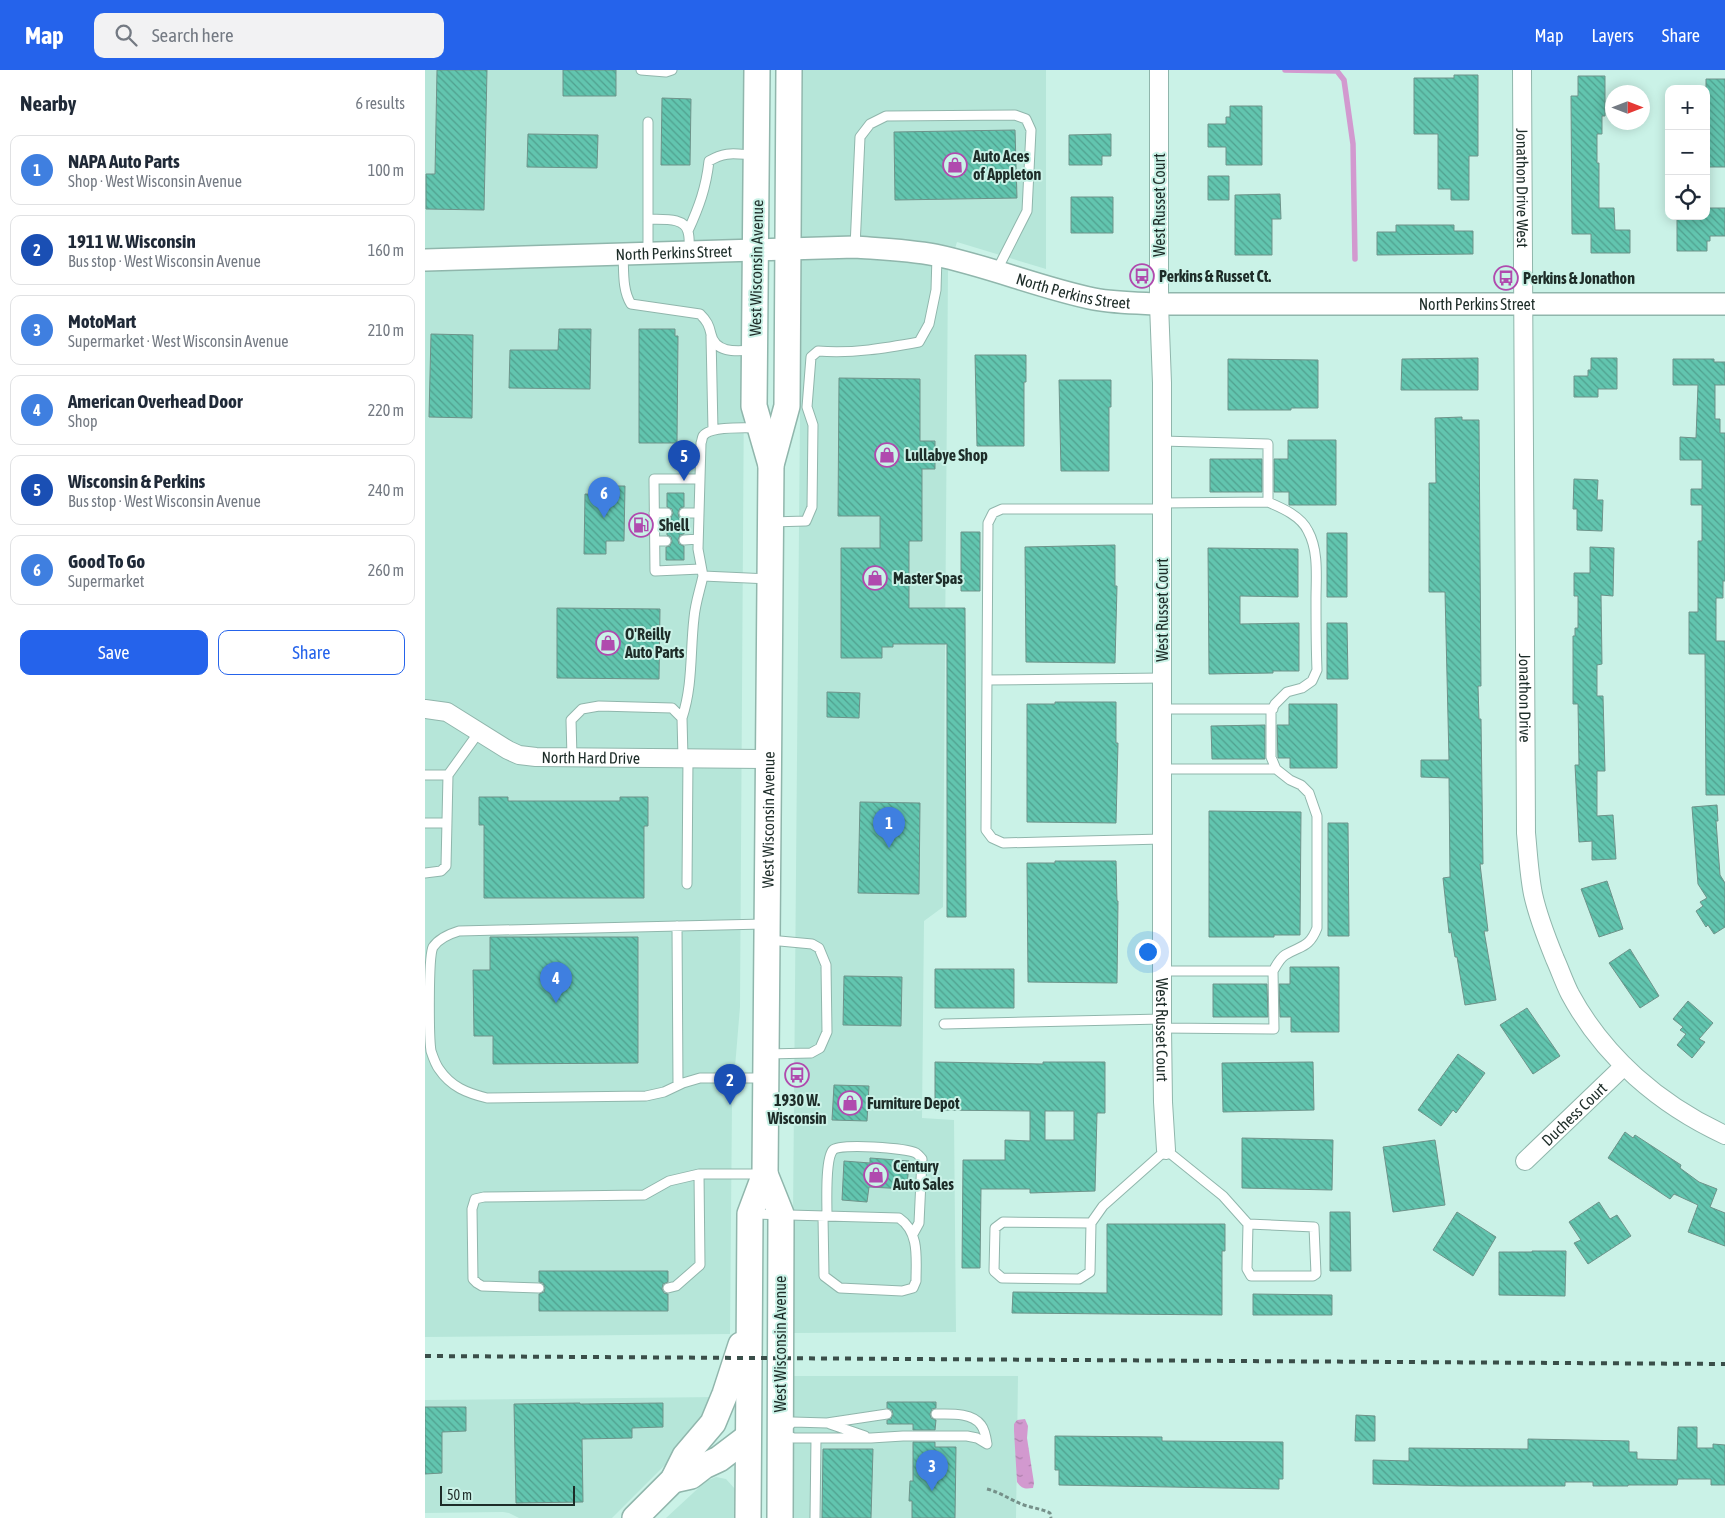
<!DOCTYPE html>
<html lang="en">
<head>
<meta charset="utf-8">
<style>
	body { margin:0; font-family:"Asap Condensed",sans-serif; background:#f2f2f3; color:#1f2937 }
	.controls { position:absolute; right:15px; top:15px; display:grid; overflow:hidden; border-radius:10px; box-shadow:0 2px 12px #0003 }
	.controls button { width:45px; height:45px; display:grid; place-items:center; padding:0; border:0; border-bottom:1px solid #e0e1e3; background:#fff; color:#1f2937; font:25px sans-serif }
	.compass { position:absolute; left:1180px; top:15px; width:45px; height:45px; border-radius:50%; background:#fff; box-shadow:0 2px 12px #0003; rotate:90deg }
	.scale { position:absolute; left:15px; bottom:12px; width:135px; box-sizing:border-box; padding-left:5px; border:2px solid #1d2c28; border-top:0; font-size:14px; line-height:18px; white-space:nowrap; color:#1d2c28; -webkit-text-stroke:4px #caf2e7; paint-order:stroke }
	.you { position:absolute; left:722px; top:881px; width:18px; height:18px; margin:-12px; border:4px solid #fff; border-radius:50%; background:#1a73e8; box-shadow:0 0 0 8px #1a73e833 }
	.badge { display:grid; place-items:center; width:32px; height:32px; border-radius:50%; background:#2563eb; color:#fff; font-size:16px; font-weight:700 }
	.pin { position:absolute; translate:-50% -41px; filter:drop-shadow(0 1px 2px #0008) }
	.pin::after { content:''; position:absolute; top:26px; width:18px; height:15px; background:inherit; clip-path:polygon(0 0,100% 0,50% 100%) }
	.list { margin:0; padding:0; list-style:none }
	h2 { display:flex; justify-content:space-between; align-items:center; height:65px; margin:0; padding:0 20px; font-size:21px }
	h2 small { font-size:16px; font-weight:400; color:#747a83 }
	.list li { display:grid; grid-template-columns:32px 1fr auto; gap:15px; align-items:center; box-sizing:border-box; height:70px; margin:0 10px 10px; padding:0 10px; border:1px solid #e0e1e3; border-radius:10px }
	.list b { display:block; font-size:19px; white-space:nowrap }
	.list p { margin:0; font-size:16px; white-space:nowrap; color:#747a83 }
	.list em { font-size:16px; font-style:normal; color:#747a83 }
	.actions { display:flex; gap:10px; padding:15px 20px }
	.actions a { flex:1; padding:11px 0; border:1px solid #2563eb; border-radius:10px; text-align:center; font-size:18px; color:#2563eb }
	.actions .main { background:#2563eb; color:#fff }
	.icon { flex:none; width:28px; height:28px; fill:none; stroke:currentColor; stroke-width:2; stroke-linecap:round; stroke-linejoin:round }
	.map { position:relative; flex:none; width:1300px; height:1448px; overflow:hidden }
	header { display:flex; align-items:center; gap:30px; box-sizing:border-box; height:70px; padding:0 25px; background:#2563eb; color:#fff }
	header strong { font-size:24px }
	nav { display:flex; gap:28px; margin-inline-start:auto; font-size:18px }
	.search { width:350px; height:45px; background:#f2f2f3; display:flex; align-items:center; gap:12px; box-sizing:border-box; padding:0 18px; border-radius:10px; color:#747a83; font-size:19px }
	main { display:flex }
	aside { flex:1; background:#fff }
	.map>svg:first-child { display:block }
	.built { fill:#b6e6d9 }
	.water { fill:url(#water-ripples) }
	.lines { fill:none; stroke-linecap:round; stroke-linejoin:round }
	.stream { stroke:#d299cf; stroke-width:5.5 }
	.building { fill:url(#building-back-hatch); stroke:#6e938a; fill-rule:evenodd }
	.service-casing { stroke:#90b6ac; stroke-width:11 }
	.minor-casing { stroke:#90b6ac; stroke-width:20 }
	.tertiary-casing { stroke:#90b6ac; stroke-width:24 }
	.secondary-casing { stroke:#90b6ac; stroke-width:28 }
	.path { stroke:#759089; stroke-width:3; stroke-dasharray:4 2.5; stroke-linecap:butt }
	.service { stroke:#fff; stroke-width:9 }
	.minor { stroke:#fff; stroke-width:18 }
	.tertiary { stroke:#fff; stroke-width:21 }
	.secondary { stroke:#fff; stroke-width:25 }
	.rail { stroke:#3a4e49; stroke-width:4; stroke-dasharray:6 6; stroke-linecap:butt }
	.labels { text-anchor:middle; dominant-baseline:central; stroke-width:4; stroke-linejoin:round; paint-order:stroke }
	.poi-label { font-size:16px; font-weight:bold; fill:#1d2c28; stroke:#caf2e7; text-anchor:start }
	.street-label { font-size:16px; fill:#1d2c28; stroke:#caf2e7 }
</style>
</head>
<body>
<header>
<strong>Map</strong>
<div class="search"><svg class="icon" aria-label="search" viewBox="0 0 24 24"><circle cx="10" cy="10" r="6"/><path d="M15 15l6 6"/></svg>Search here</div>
<nav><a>Map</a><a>Layers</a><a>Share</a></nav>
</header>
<main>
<aside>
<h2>Nearby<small>6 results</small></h2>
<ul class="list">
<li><span class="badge" style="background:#3f7fe0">1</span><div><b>NAPA Auto Parts</b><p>Shop · West Wisconsin Avenue</p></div><em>100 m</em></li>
<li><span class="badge" style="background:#1a4fb4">2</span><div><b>1911 W. Wisconsin</b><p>Bus stop · West Wisconsin Avenue</p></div><em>160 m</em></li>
<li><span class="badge" style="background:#3f7fe0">3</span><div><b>MotoMart</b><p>Supermarket · West Wisconsin Avenue</p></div><em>210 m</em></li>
<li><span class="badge" style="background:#3f7fe0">4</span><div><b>American Overhead Door</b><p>Shop</p></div><em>220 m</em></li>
<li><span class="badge" style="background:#1a4fb4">5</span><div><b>Wisconsin &amp; Perkins</b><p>Bus stop · West Wisconsin Avenue</p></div><em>240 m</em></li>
<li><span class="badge" style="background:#3f7fe0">6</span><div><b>Good To Go</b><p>Supermarket</p></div><em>260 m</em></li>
</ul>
<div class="actions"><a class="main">Save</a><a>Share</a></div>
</aside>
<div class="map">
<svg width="1300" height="1448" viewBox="0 0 1300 1448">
	<defs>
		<pattern id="water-ripples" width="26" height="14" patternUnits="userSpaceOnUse" patternTransform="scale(1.25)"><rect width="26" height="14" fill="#d299cf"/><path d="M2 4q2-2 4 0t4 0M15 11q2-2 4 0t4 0" fill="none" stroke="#aa7da8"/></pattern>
		<pattern id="building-back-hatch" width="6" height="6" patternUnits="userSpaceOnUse" patternTransform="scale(1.25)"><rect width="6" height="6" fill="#62c5af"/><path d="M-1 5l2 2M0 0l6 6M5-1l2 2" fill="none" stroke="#50a08e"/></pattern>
	</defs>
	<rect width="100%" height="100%" fill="#caf2e7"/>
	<!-- built -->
	<path class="built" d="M0,0h321l-6,937 -8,96 -2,231 -305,3z
		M378,0h243v199l-89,-27 -9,29 -5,636 -19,14 -2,197 32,2 2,212 -164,1z
		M368,1306h225l-2,142h-226z
		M293,1327l-37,52 -69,69h-93l-10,-5 -6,-1 -78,1v-113z
		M291,1407l10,2 9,10 1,29h-70l40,-37z"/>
	<!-- water -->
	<path class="water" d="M600,1349l3,7 -1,12 7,45 -1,5c-8,1 -11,1 -16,-6l-3,-51v-7l3,-4z"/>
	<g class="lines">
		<!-- stream -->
		<path class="stream" d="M860,0l52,1 7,9 9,64 2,115"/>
	</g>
	<!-- building -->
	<path class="building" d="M12,0h50l-3,140 -58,-1v-35h9z
		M138,0h53v26h-53z
		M1029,5h24v81h-9v44h-18v-11h-13v-55h-24v-56h40z
		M1153,6h27v40h-3v18h-5v29h2v45h15l1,22h15v23h-39v-19h-19l-1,-138h7z
		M1281,9h19v88h-19z
		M237,28l29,1 -1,66h-29z
		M805,36h32v59h-36v-18h-18v-23h18v-7h4z
		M590,60l2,68 -122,2 -1,-68z
		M103,64l70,1 -1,33 -70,-1z
		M686,64v22h-9v9h-33v-30z
		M783,106h21v24h-21z
		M855,124l1,25h-9v36h-37v-60z
		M646,127h42v36h-42z
		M1281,138h19v28h-15v5h-3v10h-30v-35h29z
		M971,155h58v6h19v23l-96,1v-23h19z
		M134,259h32l-1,60 -81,-1 1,-38h48z
		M214,259h36v7h3l-1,107h-38z
		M6,264l42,1 -1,83 -43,-1z
		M550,285h51v27h-2v64h-47z
		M1053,288v32h-77l1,-31z
		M1166,288h26v31h-19v8h-24v-21h14v-6h3z
		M803,289l90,1v48h-27v2h-63z
		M1248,289h41v3h11v23h-10v34h5v14h5v148h-2v17h-7v43h9v154h-19l-1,-141h-16v-42h9v-71h4v-36h-11v-16h11v-29h-22v-23l16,1 2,-53h-25z
		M414,308l81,1v62h15v28h-13v72h-13v67h56l1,309h-19v-273h-54v3h-11v11h-41v-110h39v-32h-42z
		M634,310h52v27h-2v64h-48z
		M1037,347v3h17l2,266h-3l1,33h2l2,145h-3l8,67h-4l12,69 -31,5 -8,-48h-2l-4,-25 -2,1 -6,-55 7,-1 -1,-99 -28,-1v-17h28l-4,-168h-16v-109h7l-1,-65z
		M863,370h48v65h-47v-13h-15v-33h14z
		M785,389h52v33h-52z
		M1149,409l24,1 -1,20h6l-1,31 -25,-1v-21h-4z
		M179,416h21l-1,55h-18v13h-22l1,-60 19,1z
		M242,423h17v14l-4,1 -2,5 1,4 5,2v15l-4,1 -2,5 1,4 5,2v14h-18v-13l4,-1 2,-5 -1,-4 -4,-2v-16l4,-1 2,-5 -1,-4 -5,-2z
		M536,462h19v59h-19z
		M902,463h20v64h-20z
		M690,475v41h2l-2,77 -89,-1 -1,-115z
		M1165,477l24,1 -1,48 -12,-1 1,69 -5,1v31h6l2,75h-8v45l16,-1 3,44 -24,1v-19l-13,1 -4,-77h4l-1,-61h-5v-68h2v-8h3v-32h-4v-23h16z
		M783,478l90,1v48l-58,-1v28l59,-1v48h-26v2l-64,1z
		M132,538l103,1 -1,70 -102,-1z
		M902,553h20l1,56h-21z
		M402,622l33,1 -1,25 -32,-1z
		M630,632h61v41h2l-2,80 -89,-1v-118h28z
		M864,634h48v64h-47v-10h-12l-1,-33h12z
		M840,655v34h-53l-1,-33z
		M54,727h29v4h112v-4h28v29h-4v72h-160v-73h-5z
		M435,732l60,1 -1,91 -61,-1z
		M1292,735l1,16h-2l4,54 5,8v44l-11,7 -6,-9 -2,2 -10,-16 7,-5 -3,-4 7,-4 -9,-14 -6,-77z
		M784,741l92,1 -1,123h-26v2h-65z
		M903,753h20l1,113h-21z
		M630,791h61l1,40h1l-1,82 -89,-1 -1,-119h28z
		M1182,811l16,48 -24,8 -18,-48z
		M65,867h148v126l-145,1v-28h-19l-1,-66h17z
		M1205,879l29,47 -19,12 -31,-45z
		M865,897h49v65h-48v-15h-11l-1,-33h11z
		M510,899h79v39h-79z
		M419,906l58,1 -1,49 -58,-1z
		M788,914h54l1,33h-55z
		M1263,931l25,22 -14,16 6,3 -13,16 -15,-13 9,-11 -6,-4 3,-3 -10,-8z
		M1102,938l33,48 -27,18 -33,-49z
		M1033,984l27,19 -29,40 -3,-3 -12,16 -23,-16z
		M510,992l108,2v-2h62v51h-8l-2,78 -65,2v-4h-49l-1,79h-18l1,-108h42v-20l25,1v-30l-95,-1zM620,1041h29v29h-29z
		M888,992l1,48 -91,2 -1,-49z
		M409,1015l35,1 -2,35 -35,-1z
		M1200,1062l8,6 2,-3 46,30 -1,3 19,14 18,7 -7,18 15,6v33l-37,-14 10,-27 -24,-11 -4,5 -62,-41z
		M817,1068l91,2 -1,50 -90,-2z
		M1010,1070l10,65 -52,7 -10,-65z
		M445,1088l39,3 -2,28 -38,-2 -2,15 -25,-2 2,-39 26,2z
		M1174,1132l11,17 7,-4 14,21 -43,28 -14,-21 7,-3 -12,-18z
		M905,1142h20l1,59h-21z
		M1032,1142l39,25 -23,39 -40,-26z
		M682,1154h118v27h-3v64l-210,-2 1,-21 94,1z
		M1107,1181h34l-1,45 -66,-1v-43h33z
		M114,1201h129v11l-5,2 -1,5 2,4 4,1v17h-129v-17l5,-2 1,-4 -2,-5 -4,-1z
		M828,1224l79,1v20h-79z
		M462,1332h49v6l-4,1 -2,5 1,4 5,2 -1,10h-22v-6h-26v-4l4,-1 2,-5 -1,-4 -5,-2z
		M155,1333v1l83,-1v24l-31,1v10l-50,1 1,63 -67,1 -2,-99z
		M0,1337h41v24l-24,1v41l-17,1z
		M931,1345l19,1v25h-20z
		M1253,1357h19v21h16v-4l12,1v40h-14v-6h-33l-1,6h-49v1h-35v-4h-28v4h-104l-88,-2v-24l36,1v-13l119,1v-10l101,2v11h8v7l40,1z
		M630,1366l107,1v4l121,1v37h-4v10l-220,-4v-15h-4z
		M488,1372h22v5h21l-1,71h-43v-17h-3l1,-20h3z
		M398,1379h50l-2,69h-49z"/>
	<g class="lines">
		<!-- service casing -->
		<g class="service-casing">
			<path id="service" d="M216,0l25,2 6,-2
				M223,52v131
				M223,149c12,1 37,-3 40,13 2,6 1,14 1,20
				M263,161c11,-24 18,-43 21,-70 17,-10 25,-7 45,-6
				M430,177l5,-110 10,-13 16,-8 129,-1 11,4 5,11 -4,81 -31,61
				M198,184c1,16 -1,36 8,50l69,10c7,7 9,11 11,20 4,20 27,17 41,16
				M286,266l2,94
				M333,358c-12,0 -48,-2 -55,8 -1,2 -1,5 -2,7l-3,106 5,27 67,3
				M275,409h-46l1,92 46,-2
				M843,432c14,6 33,14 40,29 11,20 8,47 8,69 0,23 0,46 1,70l-5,11 -10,7 -15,4 -12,12 -4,7v46l5,12 14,11 11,5 8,8 8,23v112c-8,20 -15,17 -32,27 -5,3 -9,11 -12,16
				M736,433l107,-1v-58l-106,-3
				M736,439h-159l-9,4 -5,10 -2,307 6,8 11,5 159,-4
				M229,443h13
				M259,443h15
				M346,452l35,-1 6,-14 1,-82 -6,-18 4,-50 7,-6c34,3 68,-3 101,-9l10,-18 7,-34 1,-34
				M259,470l14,-1
				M230,471h11
				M562,610l175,-2
				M737,639h111
				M257,648c11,-33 8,-66 12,-100 1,-14 6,-28 9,-42
				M147,687l-1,-37 11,-11 17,-3 73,2 10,10 1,40
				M738,699h113
				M0,705h23
				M0,753h22
				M0,803l16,-2 5,-5 2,-91 31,-43
				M262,814l1,-126
				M252,856l1,159
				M737,901h111l1,58 -112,-1
				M519,954l218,-5
				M343,984l43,-1 9,-5 7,-16 -1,-67 -7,-17 -7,-4 -43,-4
				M340,1008h-65l-17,5 -19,9 -18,4 -159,2c-20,-5 -36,-11 -48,-29 -3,-4 -6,-12 -8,-18 -2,-12 -3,-94 2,-104 6,-9 16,-13 26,-16l307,-7
				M274,1104h63
				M328,1144l146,4c21,14 17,41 17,63l-3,7 -11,3 -62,-3 -16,-12 -1,-60
				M402,1146c0,-13 -2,-57 6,-66 6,-7 74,-2 83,3 3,2 4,4 6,6l-3,64 -6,11
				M666,1153l-88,-1 -8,6 -1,43 8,7 77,1 11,-7 1,-49 12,-17 63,-56 57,46 25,28 66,3 2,47 -3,2h-62l-4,-7 1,-45
				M114,1218l-57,-2 -5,-3 -4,-4 -1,-70 3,-10 9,-2 160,-2 25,-14 30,-7 1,91 -24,21 -8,2
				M511,1344c13,0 36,-2 45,11 4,5 5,12 6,19
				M405,1354l35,12
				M359,1360l9,-8 34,1 60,-9
				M357,1364l12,4h77l32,-2h64l10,2 10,6
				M390,1448l1,-80"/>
		</g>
		<!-- minor casing -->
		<g class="minor-casing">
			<g id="minor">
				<path id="s1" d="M734,0v234l3,79v645l1,74 3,48"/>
				<path id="s2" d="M1097,0l4,763c2,20 3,41 7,61 5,23 13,43 22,65 5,11 9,23 15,35 34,63 90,111 155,141"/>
				<path id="s3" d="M0,639l22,3 61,38 11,5 17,2 232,2"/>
				<path id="s4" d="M1100,1091l99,-95"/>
			</g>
		</g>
		<!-- tertiary casing -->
		<g class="tertiary-casing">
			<g id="tertiary">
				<path id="s5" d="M0,190l430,-13c27,2 54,3 80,8 54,11 105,33 159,44 21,4 43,4 65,5h566"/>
			</g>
		</g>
		<!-- secondary casing -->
		<g class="secondary-casing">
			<g id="secondary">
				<path d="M332,0l-3,336 17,59"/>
				<path d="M340,1104l16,40 -1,304"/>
				<path d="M248,1410l18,-4 13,-10 15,-7 29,-22"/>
				<path d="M210,1448l38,-38 12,-24 28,-33 12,-29 16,-49"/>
				<path id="s6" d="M323,1448l2,-304 15,-40 6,-709 16,-59 2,-336"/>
			</g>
		</g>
		<!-- path -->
		<path class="path" d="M562,1419c15,4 23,11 37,16 9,3 18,4 26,8l1,5"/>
		<!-- service -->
		<use href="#service" class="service"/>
		<!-- minor -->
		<use href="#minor" class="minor"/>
		<!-- tertiary -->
		<use href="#tertiary" class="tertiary"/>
		<!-- secondary -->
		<use href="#secondary" class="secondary"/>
		<!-- rail -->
		<path class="rail" d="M0,1286l1300,8"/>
	</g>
	<!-- icons -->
	<defs>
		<g id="shop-ring" transform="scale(1.25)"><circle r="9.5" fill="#caf2e7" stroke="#b04aae" stroke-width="1.5"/><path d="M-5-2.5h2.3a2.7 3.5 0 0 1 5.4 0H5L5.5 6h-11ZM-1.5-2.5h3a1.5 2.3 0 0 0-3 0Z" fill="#b04aae"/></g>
		<g id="bus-ring" transform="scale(1.25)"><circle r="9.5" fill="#caf2e7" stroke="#b04aae" stroke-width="1.5"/><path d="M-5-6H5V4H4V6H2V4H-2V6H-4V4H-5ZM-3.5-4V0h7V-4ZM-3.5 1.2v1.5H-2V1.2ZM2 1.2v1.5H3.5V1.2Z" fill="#b04aae"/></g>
		<g id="fuel-ring" transform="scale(1.25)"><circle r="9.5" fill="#caf2e7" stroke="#b04aae" stroke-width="1.5"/><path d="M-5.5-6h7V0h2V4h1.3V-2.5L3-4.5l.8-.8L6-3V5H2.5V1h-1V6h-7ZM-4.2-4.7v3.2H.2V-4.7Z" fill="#b04aae"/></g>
	</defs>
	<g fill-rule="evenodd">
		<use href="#shop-ring" x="530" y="95"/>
		<use href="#bus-ring" x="717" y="206"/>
		<use href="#bus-ring" x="1081" y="208"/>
		<use href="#shop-ring" x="462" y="385"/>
		<use href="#fuel-ring" x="216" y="455"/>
		<use href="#shop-ring" x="450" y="508"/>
		<use href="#shop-ring" x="183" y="573"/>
		<use href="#bus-ring" x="372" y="1005"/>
		<use href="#shop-ring" x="425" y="1033"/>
		<use href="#shop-ring" x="451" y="1105"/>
	</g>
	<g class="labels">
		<!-- poi labels -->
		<g class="poi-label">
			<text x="548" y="86">Auto Aces<tspan x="548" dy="18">of Appleton</tspan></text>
			<text x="734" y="206">Perkins &amp; Russet Ct.</text>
			<text x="1098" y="208">Perkins &amp; Jonathon</text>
			<text x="480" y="385">Lullabye Shop</text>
			<text x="234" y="455">Shell</text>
			<text x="468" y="508">Master Spas</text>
			<text x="200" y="564">O'Reilly<tspan x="200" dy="18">Auto Parts</tspan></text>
			<text x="372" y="1030" text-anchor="middle">1930 W.<tspan x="372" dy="18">Wisconsin</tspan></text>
			<text x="442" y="1033">Furniture Depot</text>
			<text x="468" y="1096">Century<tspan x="468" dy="18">Auto Sales</tspan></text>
		</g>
		<!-- street labels -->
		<g class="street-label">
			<text stroke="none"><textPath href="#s2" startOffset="118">Jonathon Drive West</textPath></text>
			<text transform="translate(734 135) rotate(-90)">West Russet Court</text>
			<text stroke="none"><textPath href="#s5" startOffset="249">North Perkins Street</textPath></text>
			<text transform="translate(331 198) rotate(-89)">West Wisconsin Avenue</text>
			<text stroke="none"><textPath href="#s5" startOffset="654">North Perkins Street</textPath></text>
			<text stroke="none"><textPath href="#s5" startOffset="1059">North Perkins Street</textPath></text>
			<text transform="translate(737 540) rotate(-90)">West Russet Court</text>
			<text stroke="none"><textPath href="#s2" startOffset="628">Jonathon Drive</textPath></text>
			<text stroke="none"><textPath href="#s3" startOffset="178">North Hard Drive</textPath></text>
			<text stroke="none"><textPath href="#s6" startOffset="701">West Wisconsin Avenue</textPath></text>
			<text stroke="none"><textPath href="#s1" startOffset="960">West Russet Court</textPath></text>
			<text stroke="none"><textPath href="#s4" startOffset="68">Duchess Court</textPath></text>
			<text transform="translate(355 1274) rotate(-90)">West Wisconsin Avenue</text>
		</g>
	</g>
</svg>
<div class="controls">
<button>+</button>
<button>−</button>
<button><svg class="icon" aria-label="locate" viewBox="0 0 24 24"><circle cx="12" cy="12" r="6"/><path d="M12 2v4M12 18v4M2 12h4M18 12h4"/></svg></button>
</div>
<svg class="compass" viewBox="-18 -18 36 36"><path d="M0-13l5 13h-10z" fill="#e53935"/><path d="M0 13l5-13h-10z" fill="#747a83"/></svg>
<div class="scale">50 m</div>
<div class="you"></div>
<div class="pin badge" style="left:464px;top:778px;background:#3f7fe0">1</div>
<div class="pin badge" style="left:305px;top:1035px;background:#1a4fb4">2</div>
<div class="pin badge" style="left:507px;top:1421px;background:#3f7fe0">3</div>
<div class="pin badge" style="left:131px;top:933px;background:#3f7fe0">4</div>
<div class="pin badge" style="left:259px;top:411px;background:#1a4fb4">5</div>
<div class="pin badge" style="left:179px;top:448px;background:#3f7fe0">6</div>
</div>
</main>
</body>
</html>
